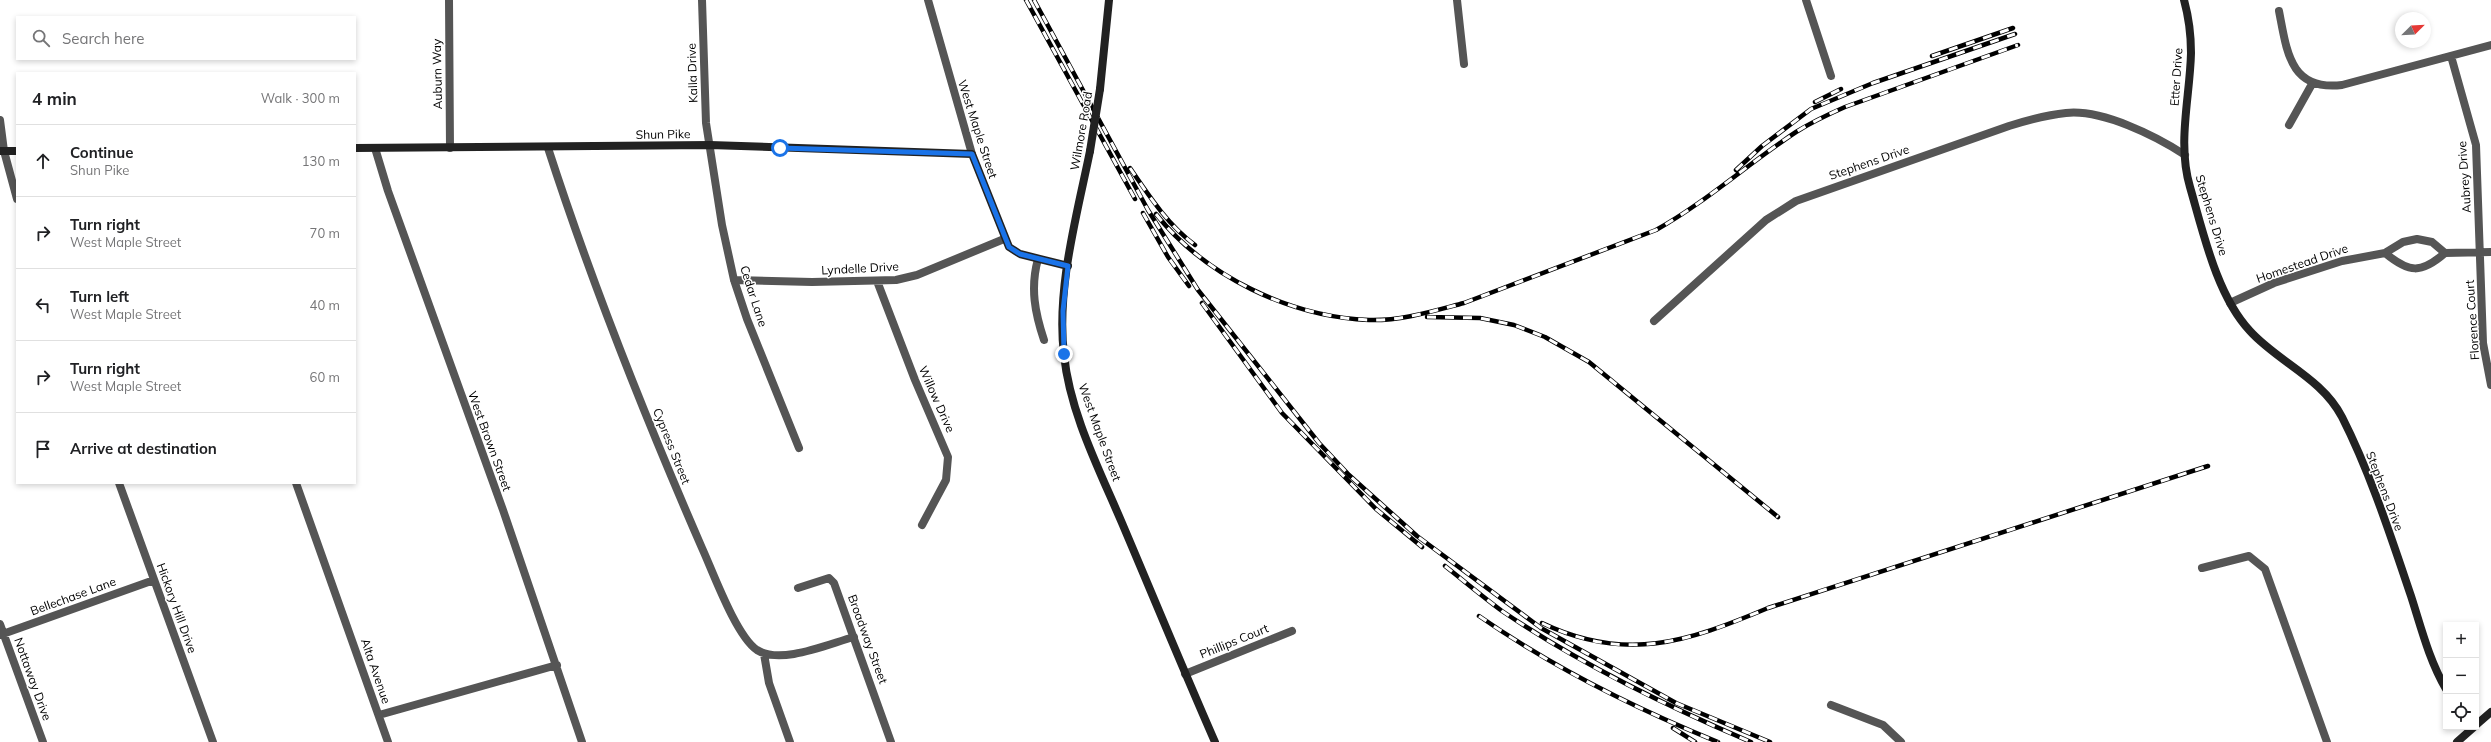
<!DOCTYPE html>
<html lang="en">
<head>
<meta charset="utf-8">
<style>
	body { margin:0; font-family:Mulish,sans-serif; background:#f2f2f2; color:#202124 }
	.controls { position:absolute; right:12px; bottom:12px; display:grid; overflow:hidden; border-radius:0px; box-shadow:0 2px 6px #0003 }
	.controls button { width:36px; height:36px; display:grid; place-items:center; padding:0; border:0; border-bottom:1px solid #e0e0e0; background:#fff; color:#202124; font:20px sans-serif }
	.compass { position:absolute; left:2395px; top:12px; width:36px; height:36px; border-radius:50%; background:#fff; box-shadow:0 2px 6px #0003; rotate:66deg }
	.stop { position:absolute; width:12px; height:12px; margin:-9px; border:3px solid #1a73e8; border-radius:50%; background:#fff }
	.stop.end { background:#1a73e8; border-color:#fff; box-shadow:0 1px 4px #0008 }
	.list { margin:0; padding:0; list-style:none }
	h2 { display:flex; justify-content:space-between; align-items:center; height:52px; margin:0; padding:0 16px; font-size:17px }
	h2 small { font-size:13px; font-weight:400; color:#757577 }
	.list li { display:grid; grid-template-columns:26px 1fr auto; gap:12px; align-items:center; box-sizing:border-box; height:72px; padding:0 16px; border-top:1px solid #e0e0e0 }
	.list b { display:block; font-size:15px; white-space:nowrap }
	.list p { margin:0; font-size:13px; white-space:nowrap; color:#757577 }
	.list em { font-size:13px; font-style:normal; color:#757577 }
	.icon { flex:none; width:22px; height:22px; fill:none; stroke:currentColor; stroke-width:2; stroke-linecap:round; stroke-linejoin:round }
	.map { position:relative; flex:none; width:2491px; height:742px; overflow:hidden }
	.search { position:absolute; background:#fff; box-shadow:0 2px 6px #0003; left:16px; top:16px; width:340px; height:44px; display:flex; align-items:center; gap:10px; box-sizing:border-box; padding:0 14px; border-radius:0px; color:#757577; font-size:15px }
	.panel { position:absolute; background:#fff; box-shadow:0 2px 6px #0003; left:16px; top:72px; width:340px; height:412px; border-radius:0px }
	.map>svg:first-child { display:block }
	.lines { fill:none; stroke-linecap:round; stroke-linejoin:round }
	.street { stroke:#555; stroke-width:8 }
	.secondary { stroke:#222; stroke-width:8 }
	.rail-casing { stroke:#000; stroke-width:4.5 }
	.rail { stroke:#fff; stroke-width:3; stroke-dasharray:9; stroke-linecap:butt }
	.secondary-bridge { stroke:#222; stroke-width:8 }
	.route { stroke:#1a73e8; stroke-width:5 }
	.labels { text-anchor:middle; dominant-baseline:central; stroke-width:3; stroke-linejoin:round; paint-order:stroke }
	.street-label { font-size:12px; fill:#000; stroke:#fff }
</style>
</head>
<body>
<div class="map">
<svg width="2491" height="742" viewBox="0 0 2491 742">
	<rect width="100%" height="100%" fill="#fff"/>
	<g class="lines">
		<!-- street -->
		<path class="street" d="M449,0l1,148
			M702,0l4,123 16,102 12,55 13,39 52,129
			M928,0l44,154
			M1457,0l7,64
			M1806,0l25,76
			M2279,11c8,41 11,80 63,74l149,-40
			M2451,56l25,89 7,198 8,42
			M0,120l4,31 13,48
			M2289,125l23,-41
			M375,148l13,43 115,319 79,232
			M548,148c44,136 97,269 154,400 11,24 34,88 55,102 24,15 71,-6 97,-13
			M2385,253c24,20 36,21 60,0
			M2445,253l46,-1
			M1038,259c-8,29 -3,54 6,81
			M734,280l78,2 84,-2 21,-5 87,-36
			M877,281l38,99 33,77 -2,23 -24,45
			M2230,303l44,-20 68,-22 43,-8 18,-11 14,-3 15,3 13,11
			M1654,321l112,-101 30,-19 213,-75c19,-6 37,-11 57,-13 36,-4 90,23 119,42
			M119,483l94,259
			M296,483l92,259
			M2202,568l47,-12 16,13 62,173
			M798,588l31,-10 5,5 57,159
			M0,624l43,118
			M0,635l154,-55
			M764,654l5,29 21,59
			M1185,674l107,-43
			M1831,705l52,20 18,17
			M379,715l178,-50"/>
		<!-- secondary -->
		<path class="secondary" d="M2184,0c5,18 7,35 7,53 -1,44 -14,90 -1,134 13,45 27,109 60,144 28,31 72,47 92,86 28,55 49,120 69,179 10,31 18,64 35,93
			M1100,89l9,-89
			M355,148l355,-3 262,9 37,93 11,7 48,12
			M0,151h17
			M1090,151c-13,64 -34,138 -26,204 6,58 35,114 58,168 31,73 61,146 93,219
			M2476,725l15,-13
			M2457,742l17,-15"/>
		<!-- rail casing -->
		<g class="rail-casing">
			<path id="rail" d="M1026,0l109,199
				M1034,0l114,210 50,80 121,153 30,32 68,61 124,92 135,75 94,39
				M1932,56l81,-28
				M1815,102l26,-13
				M1130,168c19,28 38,57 65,77
				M1736,170l26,-24 49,-37 62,-26 142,-49
				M1143,213l25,44 21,29
				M1156,214c49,62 134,103 213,106 32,1 64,-9 95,-17l192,-73c50,-28 93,-67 140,-98 16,-10 33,-18 49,-25l173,-62
				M1202,303l80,110 94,96 46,38
				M1427,317l53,1 34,7 31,12 44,25 189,155
				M1445,566c19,15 38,31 57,45 78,53 162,94 249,131
				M1479,616c75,52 155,92 239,126
				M1542,623c84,40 145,19 226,-15l440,-142
				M1673,728l22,14"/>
		</g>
		<!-- rail -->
		<use href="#rail" class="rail"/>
		<!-- secondary-bridge -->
		<path class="secondary-bridge" d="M1090,151l10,-62"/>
	</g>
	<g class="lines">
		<!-- route -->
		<path class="route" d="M780,148l192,6 37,93 11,7 48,12 -5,45 1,43"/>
	</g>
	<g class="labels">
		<!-- street labels -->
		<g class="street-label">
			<text transform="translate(692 73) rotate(-92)">Kalla Drive</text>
			<text transform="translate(437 74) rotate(-91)">Auburn Way</text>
			<text transform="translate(2176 77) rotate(-86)">Etter Drive</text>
			<text transform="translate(978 129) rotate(72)">West Maple Street</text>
			<text transform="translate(1081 131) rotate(-80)">Wilmore Road</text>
			<text transform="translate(663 134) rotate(-1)">Shun Pike</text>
			<text transform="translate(1869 162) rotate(-19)">Stephens Drive</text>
			<text transform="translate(2464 177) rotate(-94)">Aubrey Drive</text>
			<text transform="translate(2212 215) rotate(73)">Stephens Drive</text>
			<text transform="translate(2302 263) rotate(-19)">Homestead Drive</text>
			<text transform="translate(860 268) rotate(-3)">Lyndelle Drive</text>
			<text transform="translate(754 296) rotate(72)">Cedar Lane</text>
			<text transform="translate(2472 320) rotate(-94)">Florence Court</text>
			<text transform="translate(937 399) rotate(66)">Willow Drive</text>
			<text transform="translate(1100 432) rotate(70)">West Maple Street</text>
			<text transform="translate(490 441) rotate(70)">West Brown Street</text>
			<text transform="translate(672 446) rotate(68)">Cypress Street</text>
			<text transform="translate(2385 491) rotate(69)">Stephens Drive</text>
			<text transform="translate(73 596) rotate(-20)">Bellechase Lane</text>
			<text transform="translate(177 608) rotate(70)">Hickory Hill Drive</text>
			<text transform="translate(868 639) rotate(70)">Broadway Street</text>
			<text transform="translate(1234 641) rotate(-22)">Phillips Court</text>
			<text transform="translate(376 671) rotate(71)">Alta Avenue</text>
			<text transform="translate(33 679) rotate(70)">Nottaway Drive</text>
		</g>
	</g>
</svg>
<div class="controls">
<button>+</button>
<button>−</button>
<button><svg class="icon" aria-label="locate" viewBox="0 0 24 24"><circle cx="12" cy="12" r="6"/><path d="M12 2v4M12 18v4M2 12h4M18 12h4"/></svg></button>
</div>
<svg class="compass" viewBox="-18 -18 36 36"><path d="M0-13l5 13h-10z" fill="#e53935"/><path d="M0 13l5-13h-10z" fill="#757577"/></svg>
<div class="stop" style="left:780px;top:148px"></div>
<div class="stop end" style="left:1064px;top:354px"></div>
<div class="search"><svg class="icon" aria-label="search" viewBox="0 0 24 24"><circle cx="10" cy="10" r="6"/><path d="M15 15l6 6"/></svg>Search here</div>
<section class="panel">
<h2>4 min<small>Walk · 300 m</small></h2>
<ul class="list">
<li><svg class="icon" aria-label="ahead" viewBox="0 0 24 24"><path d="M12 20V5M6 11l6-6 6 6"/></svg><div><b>Continue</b><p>Shun Pike</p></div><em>130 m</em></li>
<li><svg class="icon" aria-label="right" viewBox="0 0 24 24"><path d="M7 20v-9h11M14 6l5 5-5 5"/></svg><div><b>Turn right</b><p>West Maple Street</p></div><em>70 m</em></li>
<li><svg class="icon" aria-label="left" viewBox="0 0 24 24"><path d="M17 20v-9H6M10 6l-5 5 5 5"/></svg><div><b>Turn left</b><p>West Maple Street</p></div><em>40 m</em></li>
<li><svg class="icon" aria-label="right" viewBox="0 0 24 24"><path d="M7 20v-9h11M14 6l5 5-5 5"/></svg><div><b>Turn right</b><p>West Maple Street</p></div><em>60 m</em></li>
<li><svg class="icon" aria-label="arrive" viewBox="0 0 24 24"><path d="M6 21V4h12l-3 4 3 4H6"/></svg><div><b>Arrive at destination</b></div></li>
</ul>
</section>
</div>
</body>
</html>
